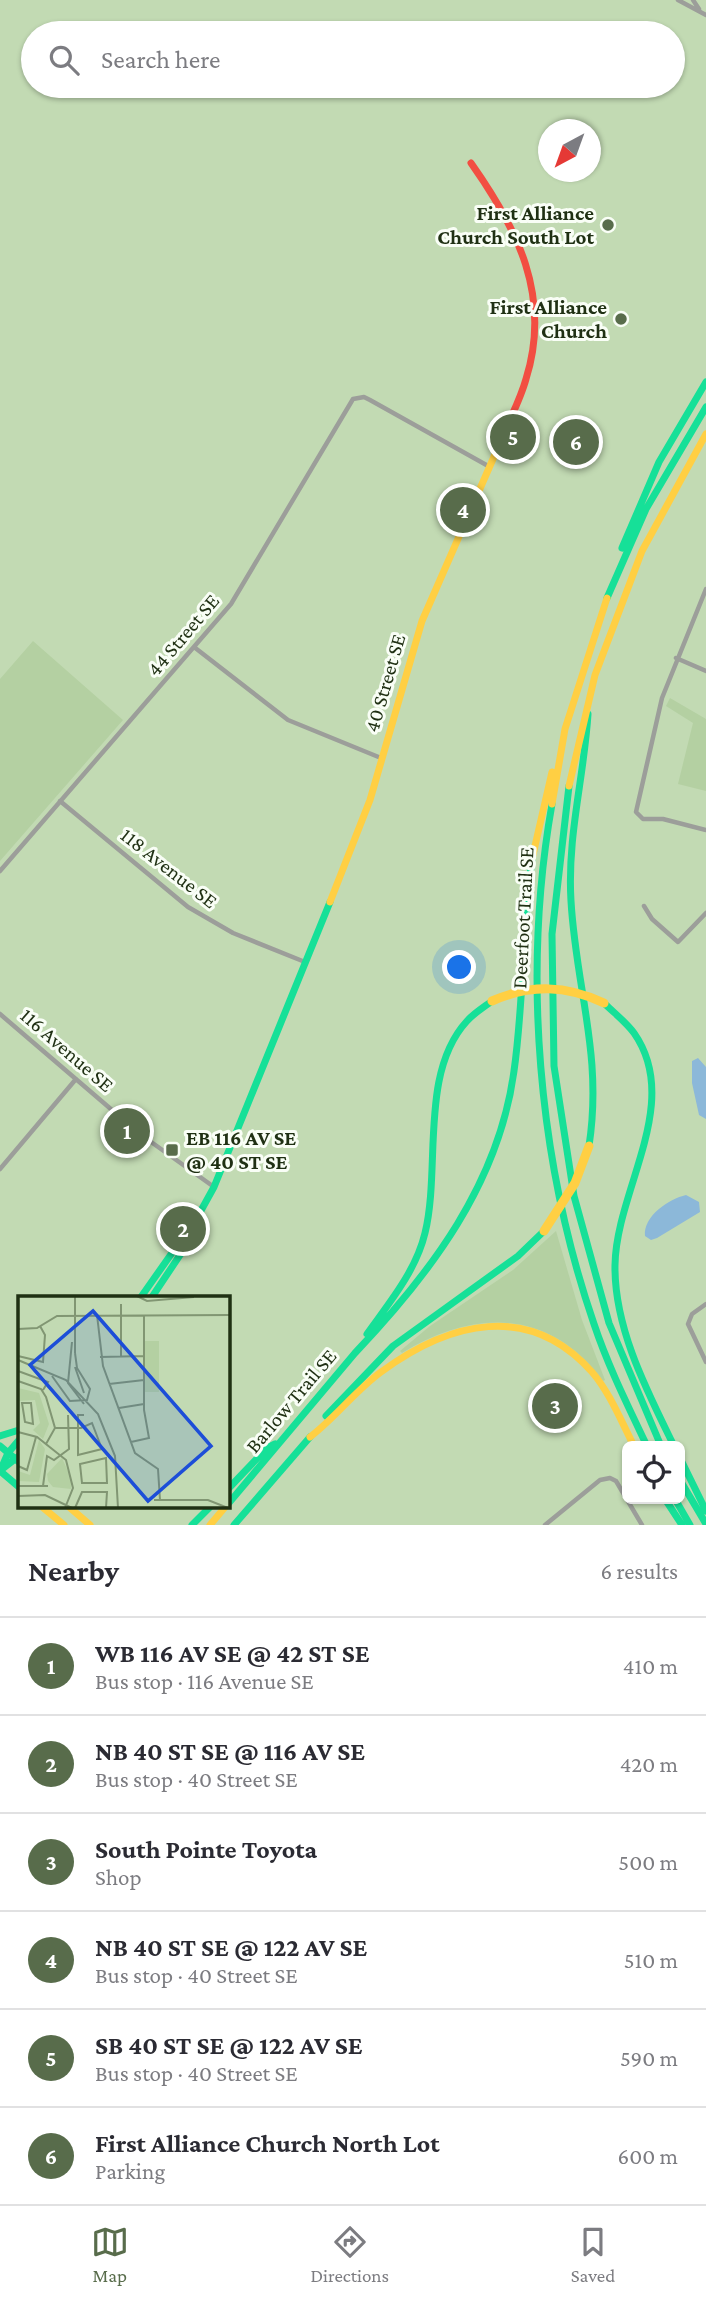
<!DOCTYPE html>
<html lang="en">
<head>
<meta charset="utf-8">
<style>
	body { margin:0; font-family:"Crimson Pro",serif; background:#f2f2f3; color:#2b2b33 }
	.controls { position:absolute; right:21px; bottom:21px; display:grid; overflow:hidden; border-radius:10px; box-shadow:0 2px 5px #0004 }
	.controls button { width:63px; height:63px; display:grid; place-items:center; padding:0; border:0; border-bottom:2px solid #e1e1e2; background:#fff; color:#2b2b33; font:35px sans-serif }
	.compass { position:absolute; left:538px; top:119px; width:63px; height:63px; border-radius:50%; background:#fff; box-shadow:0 2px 5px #0004; rotate:221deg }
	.you { position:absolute; left:460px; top:968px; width:24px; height:24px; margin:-18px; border:5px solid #fff; border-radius:50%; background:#1a73e8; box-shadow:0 0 0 10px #1a73e833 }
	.badge { display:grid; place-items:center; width:46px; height:46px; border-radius:50%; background:#586c4b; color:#fff; font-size:23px; font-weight:700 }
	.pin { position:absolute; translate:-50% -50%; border:4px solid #fff; box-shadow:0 2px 7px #0006 }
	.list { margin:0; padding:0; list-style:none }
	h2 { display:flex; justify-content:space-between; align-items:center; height:91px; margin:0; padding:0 28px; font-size:30px }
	h2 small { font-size:23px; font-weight:400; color:#7c7c81 }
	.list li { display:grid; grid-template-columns:46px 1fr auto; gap:21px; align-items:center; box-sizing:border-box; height:98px; padding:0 28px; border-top:2px solid #e1e1e2 }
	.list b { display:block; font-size:26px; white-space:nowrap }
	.list p { margin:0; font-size:23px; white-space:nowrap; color:#7c7c81 }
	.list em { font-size:23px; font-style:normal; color:#7c7c81 }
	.icon { flex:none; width:38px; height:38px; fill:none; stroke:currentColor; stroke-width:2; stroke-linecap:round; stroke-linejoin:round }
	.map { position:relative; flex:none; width:706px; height:1525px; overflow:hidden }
	.search { position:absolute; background:#fff; box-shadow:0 2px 5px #0004; left:21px; right:21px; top:21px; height:77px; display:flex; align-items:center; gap:18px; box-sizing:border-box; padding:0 24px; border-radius:38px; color:#7c7c81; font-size:26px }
	.sheet { height:679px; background:#fff }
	nav { display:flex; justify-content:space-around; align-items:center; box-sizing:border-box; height:98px; border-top:2px solid #e1e1e2; background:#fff; font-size:19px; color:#7c7c81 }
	nav a { display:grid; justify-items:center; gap:4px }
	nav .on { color:#586c4b }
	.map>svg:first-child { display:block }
	.green { fill:#b4d0a2 }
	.water { fill:#8cb8d9 }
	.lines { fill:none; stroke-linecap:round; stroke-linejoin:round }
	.street { stroke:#9c9e9a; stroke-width:4.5 }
	.fast { stroke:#16e098; stroke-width:7 }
	.slow { stroke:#ffcf43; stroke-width:7 }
	.jam { stroke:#f24e42; stroke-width:7 }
	.slow-bridge { stroke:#ffcf43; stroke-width:9 }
	.poi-dot { fill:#586c4b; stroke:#f9fef6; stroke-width:2.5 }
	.labels { text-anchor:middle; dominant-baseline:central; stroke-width:6; stroke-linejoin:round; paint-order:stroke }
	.poi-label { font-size:21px; font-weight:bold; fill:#1f3013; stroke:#f9fef6; text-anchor:end }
	.street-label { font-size:21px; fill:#1f3013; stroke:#f9fef6 }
	.inset-road { fill:none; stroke:#819673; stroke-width:2 }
	.view { fill:#1d4ed8; fill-opacity:0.15; stroke:#1d4ed8; stroke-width:3.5 }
	.inset-edge { fill:none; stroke:#1f3013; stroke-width:3.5 }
</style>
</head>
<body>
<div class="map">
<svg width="706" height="1525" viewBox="0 0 706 1525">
	<rect width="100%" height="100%" fill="#c2dab3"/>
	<!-- green -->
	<path class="green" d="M33,641l90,79 -123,141v-182z
		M670,698l36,21v72l-28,-7 15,-61 -27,-17z
		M556,1231l26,89 23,60 -2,1c-54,-73 -129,-72 -201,-28l-2,-2 30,-25 83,-56z"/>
	<!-- water -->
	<path class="water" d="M698,1058l8,9v52l-7,-4 -7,-32v-22z
		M686,1195l13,7 1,10 -43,26 -6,2 -6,-4c-2,-20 24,-37 41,-41z"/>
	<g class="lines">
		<!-- street -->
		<path class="street" d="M678,0l28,15
			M693,0l6,9
			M706,589l-44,109 -26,114 7,7h20l43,11
			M194,647l94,73 93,38
			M676,658l30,13
			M60,801l128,106 45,26 72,29
			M0,871l231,-267 122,-205 11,-2 6,3 120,67
			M644,906l8,13 26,23 28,-29
			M0,1014l140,120 74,53
			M0,1169l76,-90
			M706,1304l-14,10 -4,10 18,38
			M545,1525l55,-45 10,-2 6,3 26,44"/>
		<!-- fast -->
		<path class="fast" d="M622,548l37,-86 47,-80
			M607,598l39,-89 60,-102
			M588,714c-4,64 -21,122 -17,187 5,88 32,154 18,245
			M569,786l-17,148 2,132 20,130 35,127 52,123
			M552,804c-30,170 -14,357 42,520 14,42 34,82 53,122
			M604,1003c10,10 22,19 30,30 49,70 -18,157 -19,232 -1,63 32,126 59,181
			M141,1297l57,-81 16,-29 116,-285
			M152,1297l38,-57 6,-20
			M367,1334c22,-31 49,-63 58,-101 16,-65 -6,-160 42,-212 7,-8 17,-14 25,-20
			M355,1353c76,-80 144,-170 159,-282 10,-70 8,-141 18,-212
			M326,1416l67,-70 125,-90 26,-25
			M0,1436l19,-6
			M0,1446l19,16
			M680,1458l26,53
			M1,1470l18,-14
			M0,1471l8,-18 11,-13
			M0,1471l19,16
			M680,1480l26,44
			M228,1489l39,-41 8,-4
			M665,1499l17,26
			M675,1499l15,26
			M228,1504l127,-151
			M192,1525l19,-19
			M234,1525l76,-88"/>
		<!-- slow -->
		<path class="slow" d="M569,786l26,-111 47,-124 64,-117
			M552,804l13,-75 42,-131
			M532,859l20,-87
			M330,902l40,-102 52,-179 78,-178
			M310,1437c26,-20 45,-46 71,-65 68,-50 148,-71 211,0 18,21 29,49 42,74
			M41,1506l23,19
			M68,1506l22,19
			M210,1525l16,-19"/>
		<!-- jam -->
		<path class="jam" d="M471,163c46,65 81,133 55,216 -6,22 -18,43 -26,64"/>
		<!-- slow-bridge -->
		<path class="slow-bridge" d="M492,1001c39,-17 74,-16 112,2
			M544,1231l31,-48 14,-37"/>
	</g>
	<!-- markers -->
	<g class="poi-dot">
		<circle cx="608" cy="225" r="7"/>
		<circle cx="621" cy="319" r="7"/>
		<rect x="165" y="1143" width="14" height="14" rx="3.5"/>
	</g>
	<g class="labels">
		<!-- poi labels -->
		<g class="poi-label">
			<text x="594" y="213">First Alliance<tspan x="594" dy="24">Church South Lot</tspan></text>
			<text x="607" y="307">First Alliance<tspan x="607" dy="24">Church</tspan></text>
			<text x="186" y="1138" text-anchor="start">EB 116 AV SE<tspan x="186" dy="24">@ 40 ST SE</tspan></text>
		</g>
		<!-- street labels -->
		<g class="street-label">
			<text transform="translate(183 635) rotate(-50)">44 Street SE</text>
			<text transform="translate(385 683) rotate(-74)">40 Street SE</text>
			<text transform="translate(169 868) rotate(38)">118 Avenue SE</text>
			<text transform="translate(523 918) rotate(-87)">Deerfoot Trail SE</text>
			<text transform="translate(67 1050) rotate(41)">116 Avenue SE</text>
			<text transform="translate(291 1401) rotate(-50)">Barlow Trail SE</text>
		</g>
	</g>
	<!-- overview -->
	<g transform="translate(18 1296)">
		<rect width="212" height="212" fill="#c2dab3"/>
		<path d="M127,45h14v51h-15zM0,92l21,5 10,31 -6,15 -10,-9 7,-7 -5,-23 -17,1zM21,144l6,9 -6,33 -21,-1v-10l12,4zM44,162l9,20v11l-18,-2 -5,-6 -1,-7z" fill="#b4d0a2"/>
		<path class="inset-road" d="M57,0v57M119,0l10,5 47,-4M103,8v52M79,19l6,51 32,87 23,16 2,31M0,33l19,-1 20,-12 173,-1M54,46l-4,41 16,21M0,60l25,6 2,-27 -5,-9M82,61l44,-1M0,64l48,20 32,34 17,42 3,52M57,71l9,26M0,75l30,11 -5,8M34,80l18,25 17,-1 3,-11 -13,-21 -2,-15M0,85l23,8 5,8 9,31 -9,16M91,88l35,-4M4,107h9l2,21 -8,-2zM101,112l25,-4M37,132h26l11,-5 10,26 -24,6v-40h6M0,136l19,5 29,23 7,28 -8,20M113,146l18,-4 -5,-28v-94M88,162l1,25h-25l-2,-19zM0,170l9,4 9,-33M0,190h30M25,190l4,-30 7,4 15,-11 -1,-34M0,200l27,-1 27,13M136,204h54l20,8M10,212h24M57,212l7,-16h25l-1,16"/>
		<path class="view" d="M75,15l118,135 -63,55 -118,-136z"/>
		<rect width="212" height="212" class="inset-edge"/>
	</g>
</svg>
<div class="controls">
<button><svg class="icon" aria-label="locate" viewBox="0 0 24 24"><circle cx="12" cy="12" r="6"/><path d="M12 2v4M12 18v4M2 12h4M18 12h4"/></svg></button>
</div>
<svg class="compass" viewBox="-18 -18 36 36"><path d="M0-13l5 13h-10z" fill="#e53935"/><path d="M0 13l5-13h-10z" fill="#7c7c81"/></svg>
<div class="you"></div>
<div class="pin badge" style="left:127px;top:1131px">1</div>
<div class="pin badge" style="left:183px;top:1229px">2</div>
<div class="pin badge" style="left:555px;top:1406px">3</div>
<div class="pin badge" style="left:463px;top:510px">4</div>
<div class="pin badge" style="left:513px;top:437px">5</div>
<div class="pin badge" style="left:576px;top:442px">6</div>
<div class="search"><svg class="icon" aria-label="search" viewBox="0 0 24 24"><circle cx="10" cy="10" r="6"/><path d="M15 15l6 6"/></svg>Search here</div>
</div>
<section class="sheet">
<h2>Nearby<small>6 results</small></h2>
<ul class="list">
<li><span class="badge">1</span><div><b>WB 116 AV SE @ 42 ST SE</b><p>Bus stop · 116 Avenue SE</p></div><em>410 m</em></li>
<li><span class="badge">2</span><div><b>NB 40 ST SE @ 116 AV SE</b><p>Bus stop · 40 Street SE</p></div><em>420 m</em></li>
<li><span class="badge">3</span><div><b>South Pointe Toyota</b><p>Shop</p></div><em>500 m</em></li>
<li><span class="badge">4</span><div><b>NB 40 ST SE @ 122 AV SE</b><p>Bus stop · 40 Street SE</p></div><em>510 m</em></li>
<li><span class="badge">5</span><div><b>SB 40 ST SE @ 122 AV SE</b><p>Bus stop · 40 Street SE</p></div><em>590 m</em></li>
<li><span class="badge">6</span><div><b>First Alliance Church North Lot</b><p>Parking</p></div><em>600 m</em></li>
</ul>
</section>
<nav>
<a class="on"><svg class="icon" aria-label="map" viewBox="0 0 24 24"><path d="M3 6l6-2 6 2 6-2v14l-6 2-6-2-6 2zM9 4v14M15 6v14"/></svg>Map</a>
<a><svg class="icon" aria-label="directions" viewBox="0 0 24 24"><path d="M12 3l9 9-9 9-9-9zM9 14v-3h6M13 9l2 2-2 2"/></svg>Directions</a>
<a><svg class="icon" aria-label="saved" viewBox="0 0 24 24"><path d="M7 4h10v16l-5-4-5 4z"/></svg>Saved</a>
</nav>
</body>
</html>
